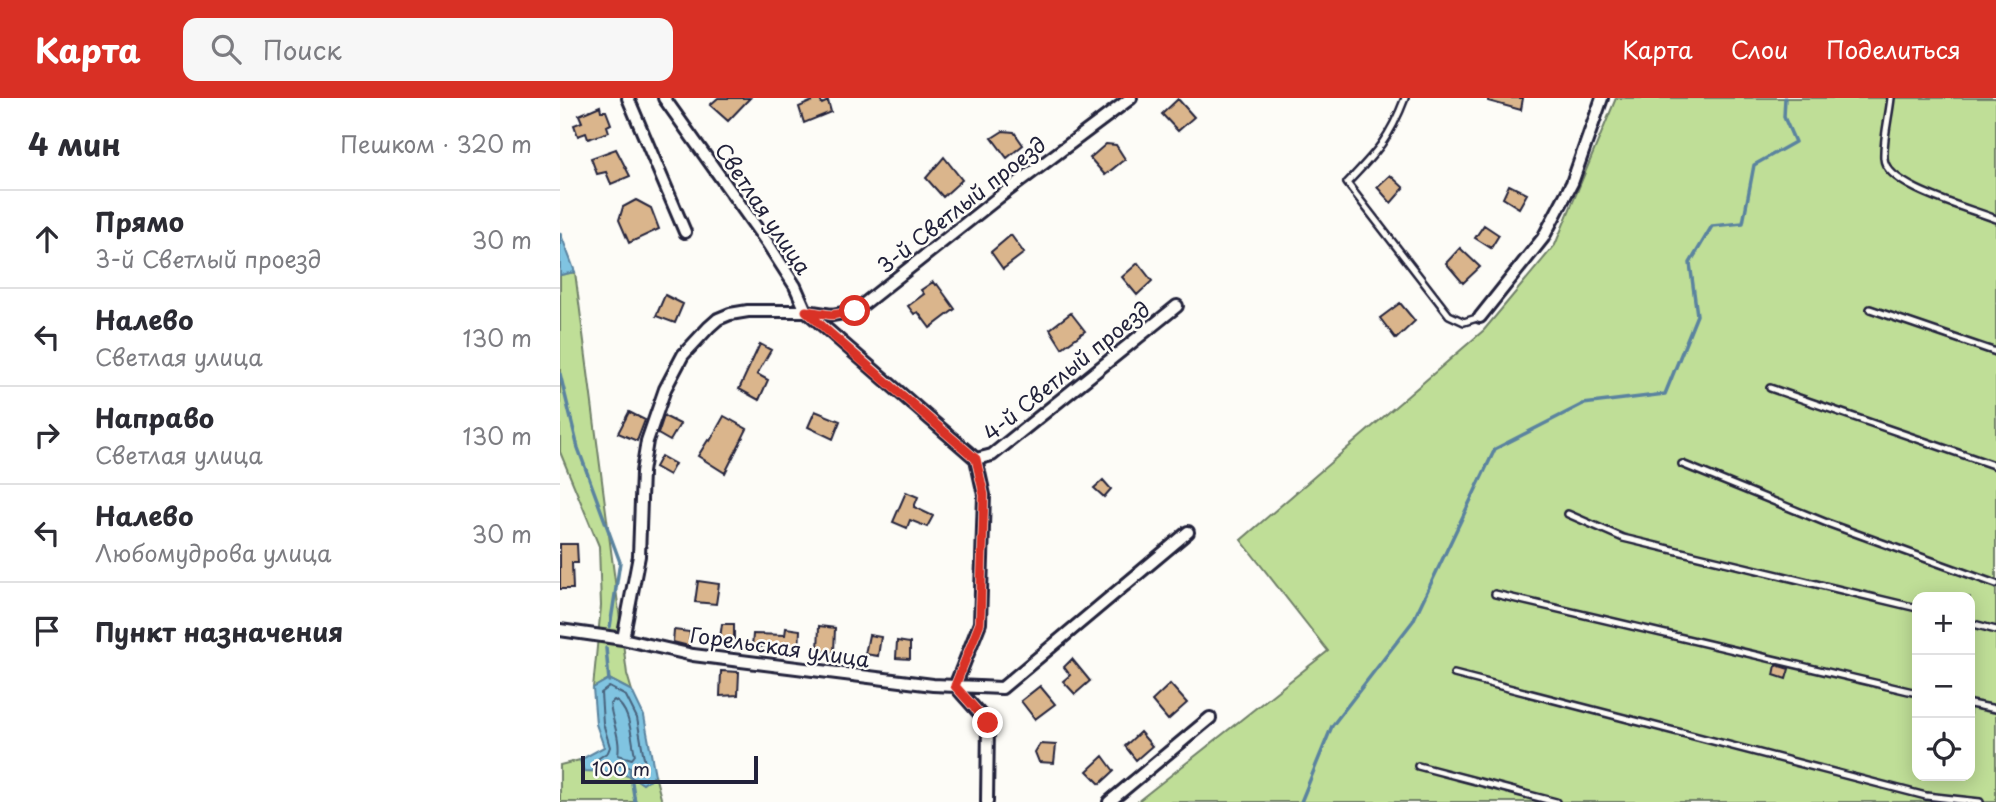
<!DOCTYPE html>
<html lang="ru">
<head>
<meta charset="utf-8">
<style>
	body { margin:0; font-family:"Playpen Sans",sans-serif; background:#f7f7f7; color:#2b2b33 }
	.controls { position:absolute; right:21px; bottom:21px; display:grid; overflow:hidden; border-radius:14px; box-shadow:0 4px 18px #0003 }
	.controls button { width:63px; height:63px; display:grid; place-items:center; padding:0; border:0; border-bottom:2px solid #e1e1e2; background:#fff; color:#2b2b33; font:35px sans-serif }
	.scale { position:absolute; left:21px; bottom:18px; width:177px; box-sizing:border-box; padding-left:7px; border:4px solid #22223b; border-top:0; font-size:19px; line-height:24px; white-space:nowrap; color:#22223b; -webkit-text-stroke:5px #fdfcf7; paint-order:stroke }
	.stop { position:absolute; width:21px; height:21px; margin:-16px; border:5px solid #d93025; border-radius:50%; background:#fff }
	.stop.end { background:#d93025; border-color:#fff; box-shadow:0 2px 7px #0008 }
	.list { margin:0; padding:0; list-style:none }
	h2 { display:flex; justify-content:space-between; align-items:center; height:91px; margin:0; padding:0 28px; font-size:30px }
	h2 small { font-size:23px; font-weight:400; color:#7c7c81 }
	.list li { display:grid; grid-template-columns:46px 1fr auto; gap:21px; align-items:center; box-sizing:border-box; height:98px; padding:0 28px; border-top:2px solid #e1e1e2 }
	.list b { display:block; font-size:26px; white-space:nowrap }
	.list p { margin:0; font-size:23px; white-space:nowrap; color:#7c7c81 }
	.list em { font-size:23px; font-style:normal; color:#7c7c81 }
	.icon { flex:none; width:38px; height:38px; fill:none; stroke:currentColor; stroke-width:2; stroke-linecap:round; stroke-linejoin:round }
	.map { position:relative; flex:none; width:1436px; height:704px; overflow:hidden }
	header { display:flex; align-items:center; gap:42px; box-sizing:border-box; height:98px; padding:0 35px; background:#d93025; color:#fff }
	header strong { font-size:33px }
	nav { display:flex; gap:38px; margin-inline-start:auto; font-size:24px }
	.search { width:490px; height:63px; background:#f7f7f7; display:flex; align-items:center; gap:18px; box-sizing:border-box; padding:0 24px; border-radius:14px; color:#7c7c81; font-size:26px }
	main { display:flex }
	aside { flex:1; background:#fff }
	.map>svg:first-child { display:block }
	.green { fill:#bfde97; stroke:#708069; stroke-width:2; fill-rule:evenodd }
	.water { fill:#80c4e1; stroke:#5a839f; stroke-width:2 }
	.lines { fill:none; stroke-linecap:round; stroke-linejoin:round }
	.shore { stroke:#48637d; stroke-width:2 }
	.stream { stroke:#5a839f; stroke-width:3.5 }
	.building { fill:#dab58c; stroke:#22223b; stroke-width:2 }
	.service-casing { stroke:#22223b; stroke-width:10 }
	.minor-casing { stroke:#22223b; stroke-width:16 }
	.service { stroke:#fdfcf7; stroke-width:5 }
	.minor { stroke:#fdfcf7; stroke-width:10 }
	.route { stroke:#d93025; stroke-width:9 }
	.labels { text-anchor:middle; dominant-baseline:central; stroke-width:5; stroke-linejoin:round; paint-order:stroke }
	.street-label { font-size:21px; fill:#22223b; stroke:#fdfcf7 }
</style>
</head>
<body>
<header>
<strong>Карта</strong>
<div class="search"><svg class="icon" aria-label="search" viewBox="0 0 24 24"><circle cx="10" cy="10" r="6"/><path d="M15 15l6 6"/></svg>Поиск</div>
<nav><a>Карта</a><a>Слои</a><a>Поделиться</a></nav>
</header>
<main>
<aside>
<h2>4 мин<small>Пешком · 320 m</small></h2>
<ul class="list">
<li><svg class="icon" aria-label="ahead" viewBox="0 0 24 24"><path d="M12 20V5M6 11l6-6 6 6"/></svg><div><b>Прямо</b><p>3-й Светлый проезд</p></div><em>30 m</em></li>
<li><svg class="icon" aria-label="left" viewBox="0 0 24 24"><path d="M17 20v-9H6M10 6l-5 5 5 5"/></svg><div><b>Налево</b><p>Светлая улица</p></div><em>130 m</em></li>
<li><svg class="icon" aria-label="right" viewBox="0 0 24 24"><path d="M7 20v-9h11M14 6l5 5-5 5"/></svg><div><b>Направо</b><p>Светлая улица</p></div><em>130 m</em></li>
<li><svg class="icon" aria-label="left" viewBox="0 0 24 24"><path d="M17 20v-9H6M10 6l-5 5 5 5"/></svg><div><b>Налево</b><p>Любомудрова улица</p></div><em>30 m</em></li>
<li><svg class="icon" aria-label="arrive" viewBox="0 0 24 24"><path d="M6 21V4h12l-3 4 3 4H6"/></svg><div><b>Пункт назначения</b></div></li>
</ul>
</aside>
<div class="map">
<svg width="1436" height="704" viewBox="0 0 1436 704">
	<rect width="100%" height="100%" fill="#fdfcf7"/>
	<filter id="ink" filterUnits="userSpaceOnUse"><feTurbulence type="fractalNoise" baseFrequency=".0143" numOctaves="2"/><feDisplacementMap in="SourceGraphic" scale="14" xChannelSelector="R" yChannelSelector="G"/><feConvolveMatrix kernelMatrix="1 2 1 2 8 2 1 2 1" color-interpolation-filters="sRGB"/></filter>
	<g filter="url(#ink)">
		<!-- green -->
		<path class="green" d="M1056,0h380v704h-859l191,-151 -87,-111 243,-210 71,-85zM1357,499h53v179h-53z
			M15,174l52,402 5,17 -23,-12 -16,9 8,-82 -2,-60 -39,-94v-177z
			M20,662l4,11c22,0 42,0 59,13l12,-9 7,27h-102v-37z"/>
		<!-- water -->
		<path class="water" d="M0,134l15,40 -15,3z
			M49,581l23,12 12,25 11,59 -12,9c-17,-13 -37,-13 -59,-13l-4,-11 24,-13 -8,-23 -3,-36z"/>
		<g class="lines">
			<!-- shore -->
			<path class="shore" d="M49,589l17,9 11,22 9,52 -2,4 -11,-6 -35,-7 1,-3 9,-6 2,-5 -7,-24 -2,-30z
				M54,602c17,8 17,38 21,55l-3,4 -14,-4c3,-16 -6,-34 -8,-51z"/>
			<!-- stream -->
			<path class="stream" d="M0,276l18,74 42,114 -10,65
				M46,550l3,33
				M70,672l5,32
				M741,704l31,-76 81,-105 82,-172 88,-45 82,-10 32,-79 -7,-52 22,-37 31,-3 11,-58 41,-23 -11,-25 1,-19"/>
		</g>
		<!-- building -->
		<path class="building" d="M158,0h32l-22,23 -18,-16z
			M259,0l3,6 6,-3 3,11 -27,11 -5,-16z
			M928,0h35l-2,12 -33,-9z
			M618,1l16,18 -16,14 -16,-17z
			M40,8l1,5h5l5,13 -4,2 2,6 -21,7 -2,-6 -8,3 -4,-11 8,-3 -3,-7z
			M443,33l11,1 9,13 -16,13 -15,-20z
			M546,46l10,1 9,14 -20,16 -15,-17z
			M56,51l14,27 -19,8 -5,-12 -9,2 -6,-16z
			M384,59l18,23 -19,17 -17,-19z
			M830,77l14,13 -13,15 -14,-16z
			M949,87l18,9 -8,14 -16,-10z
			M76,102l15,8 8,21 -30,14 -10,-23 4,-13z
			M924,127l15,10 -8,13 -16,-10z
			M451,137l13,18 -21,16 -12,-17z
			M900,150l20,19 -17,16 -17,-20z
			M578,165l14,18 -15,14 -15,-18z
			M373,184l2,3 2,-1 18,25 -25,19 -12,-16 -4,2 -6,-8 16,-12 -3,-4z
			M105,197l18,9 -8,19 -19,-7z
			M840,205l15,18 -19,18 -16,-21z
			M511,215l14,18 -23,17 -12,-19z
			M200,246l11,6 -14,24 11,6 -9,20 -20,-11z
			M255,313l25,10 -7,18 -25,-12z
			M69,314l16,8 -8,21 -19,-8z
			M104,318l16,8 -10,17 -12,-7z
			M164,318l23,13 -22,44 -27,-17 10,-16 2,1z
			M101,358l14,8 -6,11 -14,-8z
			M543,382l8,9 -7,8 -10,-9z
			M346,394l12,5 -4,10 19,9 -6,11 -17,-7 -3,8 -14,-6z
			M0,446h17l1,19h-6l1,26h-13z
			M138,483l21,3 -3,20 -21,-2z
			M162,526h12v21h-15z
			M259,528l16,2 -1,24 -16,-1z
			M226,530l14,2 -1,21 -16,-1 1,-4 -32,1 1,-13 32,1z
			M114,532l16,2 -1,14 -16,-4z
			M309,537l12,2 -3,19 -13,-2z
			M337,543l13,2v16l-14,-1z
			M512,561l18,22 -15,13 -12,-13 7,-6 -6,-8z
			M1216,567l13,4 -3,10 -12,-4z
			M161,573l18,1 -1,23 -18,1z
			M610,586l17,19 -19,17 -16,-19z
			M480,588l15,18 -20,15 -14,-18z
			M580,634l12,14 -16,14 -11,-14z
			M480,646l16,1 -2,18 -15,-1 -4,-10z
			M543,658l11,15 -14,13 -13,-13z"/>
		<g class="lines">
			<!-- service casing -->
			<g class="service-casing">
				<path id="service" d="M845,0c-15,40 -29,55 -58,85l102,132 15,7 16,-5
					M1331,0c-2,19 -8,41 -7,60 1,29 88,51 112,61
					M1310,211l126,43
					M1210,290l226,78
					M1122,366l145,59 169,61
					M1008,416l55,24 294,70
					M935,496l422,99
					M1410,525l26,7
					M894,576l472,122 54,6
					M1410,606l26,5
					M858,668l138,36"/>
			</g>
			<!-- minor casing -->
			<g class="minor-casing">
				<path id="minor" d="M68,0l57,134
					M104,0l104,146 27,42 11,25 170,148 8,36 -4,128 -25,63 33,37 -1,79
					M920,219l63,-79 29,-55 30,-85
					M416,361l16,-4 185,-149
					M0,532l63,9 70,16 240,30 69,3 186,-156
					M63,541l16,-83 3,-84 5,-31 18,-52 18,-34 26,-28 9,-8 12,-5 18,-3h58l26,4 23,-4 144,-114 132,-99
					M549,704l101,-84"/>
			</g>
			<!-- service -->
			<use href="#service" class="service"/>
			<!-- minor -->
			<use href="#minor" class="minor"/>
		</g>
	</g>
	<g class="lines" filter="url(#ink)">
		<!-- route -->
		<path class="route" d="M295,213l-23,4 -26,-4 25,23 145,125 8,36 -4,128 -25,63 33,37"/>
	</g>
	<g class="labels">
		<!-- street labels -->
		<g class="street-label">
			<text transform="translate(401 106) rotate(-38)">3-й Светлый проезд</text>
			<text transform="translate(204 110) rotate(56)">Светлая улица</text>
			<text transform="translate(506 272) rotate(-39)">4-й Светлый проезд</text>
			<text transform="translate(220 548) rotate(8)">Горельская улица</text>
		</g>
	</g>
</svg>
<div class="controls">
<button>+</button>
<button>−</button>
<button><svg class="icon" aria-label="locate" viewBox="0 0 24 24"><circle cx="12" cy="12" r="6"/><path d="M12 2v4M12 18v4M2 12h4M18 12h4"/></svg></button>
</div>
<div class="scale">100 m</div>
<div class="stop" style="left:295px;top:213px"></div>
<div class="stop end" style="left:428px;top:625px"></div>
</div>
</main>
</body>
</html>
